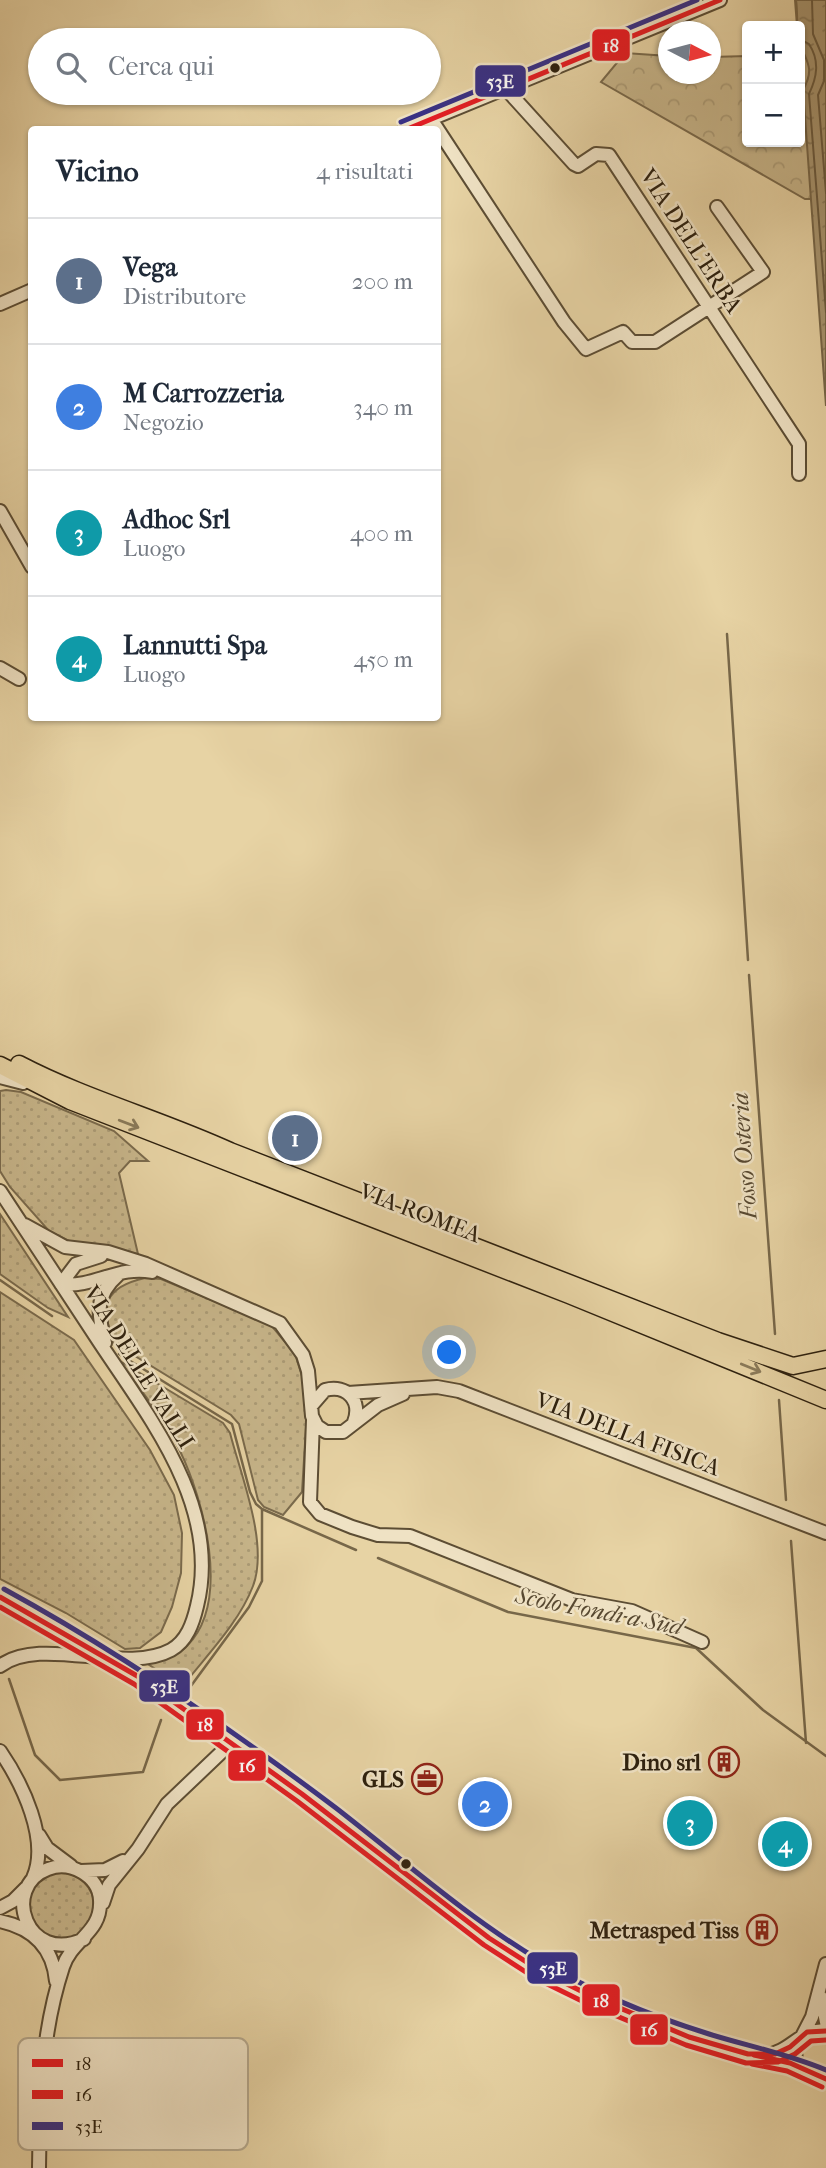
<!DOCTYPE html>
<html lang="it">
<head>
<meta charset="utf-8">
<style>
	body { margin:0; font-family:"IM FELL French Canon",serif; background:#f2f2f3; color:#1f2937 }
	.controls { position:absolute; right:21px; top:21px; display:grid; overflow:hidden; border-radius:7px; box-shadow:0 2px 5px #0004 }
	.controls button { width:63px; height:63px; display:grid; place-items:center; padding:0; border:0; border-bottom:2px solid #e0e1e3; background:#fff; color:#1f2937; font:35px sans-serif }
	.compass { position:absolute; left:658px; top:21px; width:63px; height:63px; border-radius:50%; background:#fff; box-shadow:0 2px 5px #0004; rotate:96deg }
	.you { position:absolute; left:450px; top:1353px; width:24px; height:24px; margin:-18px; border:5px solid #fff; border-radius:50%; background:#1a73e8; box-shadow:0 0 0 10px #1a73e833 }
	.badge { display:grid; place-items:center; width:46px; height:46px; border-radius:50%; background:#8f2418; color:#fff; font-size:23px; font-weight:700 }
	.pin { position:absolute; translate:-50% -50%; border:4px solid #fff; box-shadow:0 2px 7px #0006 }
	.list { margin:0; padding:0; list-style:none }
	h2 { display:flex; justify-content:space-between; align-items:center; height:91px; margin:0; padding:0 28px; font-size:30px }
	h2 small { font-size:23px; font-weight:400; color:#747a83 }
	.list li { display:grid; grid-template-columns:46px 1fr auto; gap:21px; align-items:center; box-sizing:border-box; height:126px; padding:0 28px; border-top:2px solid #e0e1e3 }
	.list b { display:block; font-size:26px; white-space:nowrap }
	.list p { margin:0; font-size:23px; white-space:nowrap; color:#747a83 }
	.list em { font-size:23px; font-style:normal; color:#747a83 }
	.icon { flex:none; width:38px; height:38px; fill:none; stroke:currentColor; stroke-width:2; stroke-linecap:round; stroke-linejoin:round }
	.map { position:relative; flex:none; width:826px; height:2168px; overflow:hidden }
	.search { position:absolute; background:#fff; box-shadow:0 2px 5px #0004; left:28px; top:28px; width:413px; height:77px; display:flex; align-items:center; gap:18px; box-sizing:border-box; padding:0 24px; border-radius:38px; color:#747a83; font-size:26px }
	.panel { position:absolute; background:#fff; box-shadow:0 2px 5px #0004; left:28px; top:126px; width:413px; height:595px; border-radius:7px }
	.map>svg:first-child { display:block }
	.grass { fill:url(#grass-dots); stroke:#7a6a4c; stroke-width:2 }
	.park { fill:url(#park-crowns); stroke:#7a6a4c; stroke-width:2 }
	.water { fill:url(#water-ripples); stroke:#776749; stroke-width:2 }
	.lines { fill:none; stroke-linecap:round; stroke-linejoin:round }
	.shore { stroke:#6a5b40; stroke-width:2 }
	.stream { stroke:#776749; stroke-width:2.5 }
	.minor-casing { stroke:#5c4d34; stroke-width:16 }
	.major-casing { stroke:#2d200e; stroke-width:19 }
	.minor { stroke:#efe2c4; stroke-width:12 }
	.major { stroke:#e7d3a4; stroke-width:16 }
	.minor-bridge-casing { stroke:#5c4d34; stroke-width:16; stroke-linecap:butt }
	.minor-bridge { stroke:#efe2c4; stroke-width:12 }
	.bus-1-casing { stroke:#efe2c4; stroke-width:10 }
	.bus-2-casing { stroke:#efe2c4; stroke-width:10 }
	.bus-3-casing { stroke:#efe2c4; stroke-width:10 }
	.bus-1 { stroke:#e31e24; stroke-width:5 }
	.bus-2 { stroke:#e31e24; stroke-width:5 }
	.bus-3 { stroke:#393185; stroke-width:5 }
	.oneway { stroke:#8a7a59 }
	.bus-dot { fill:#2d200e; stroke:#efe2c4; stroke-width:2.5 }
	.labels { text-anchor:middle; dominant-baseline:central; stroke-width:5; stroke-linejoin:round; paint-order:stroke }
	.street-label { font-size:23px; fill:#2d200e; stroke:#efe2c4 }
	.poi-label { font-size:23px; font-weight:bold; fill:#2d200e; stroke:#efe2c4; text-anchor:end }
	.water-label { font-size:24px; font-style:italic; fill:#584931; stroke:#efe2c4 }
	.key { fill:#efe2c4; stroke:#b5a88d; stroke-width:2 }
	.key-label { font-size:19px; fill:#2d200e }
	.line-badge { stroke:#efe2c4; stroke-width:2.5 }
	.badge-label { font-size:19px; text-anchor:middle; font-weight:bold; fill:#fff }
</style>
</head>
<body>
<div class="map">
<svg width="826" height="2168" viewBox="0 0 826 2168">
	<defs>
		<pattern id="grass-dots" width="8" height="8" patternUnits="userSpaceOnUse" patternTransform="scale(1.75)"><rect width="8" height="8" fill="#c7b58a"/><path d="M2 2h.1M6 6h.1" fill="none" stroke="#ab9b76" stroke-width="1.8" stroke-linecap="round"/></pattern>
		<pattern id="park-crowns" width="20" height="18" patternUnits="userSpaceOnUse" patternTransform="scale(1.75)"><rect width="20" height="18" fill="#c7b58a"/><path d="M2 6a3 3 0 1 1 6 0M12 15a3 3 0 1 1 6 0" fill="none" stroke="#ab9b76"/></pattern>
		<pattern id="water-ripples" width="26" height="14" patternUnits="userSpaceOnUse" patternTransform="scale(1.75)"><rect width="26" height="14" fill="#a89671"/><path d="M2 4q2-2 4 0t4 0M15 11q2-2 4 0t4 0" fill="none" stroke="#897a5b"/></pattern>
	</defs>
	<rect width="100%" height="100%" fill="#e7d3a4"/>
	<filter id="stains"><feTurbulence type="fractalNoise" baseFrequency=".00286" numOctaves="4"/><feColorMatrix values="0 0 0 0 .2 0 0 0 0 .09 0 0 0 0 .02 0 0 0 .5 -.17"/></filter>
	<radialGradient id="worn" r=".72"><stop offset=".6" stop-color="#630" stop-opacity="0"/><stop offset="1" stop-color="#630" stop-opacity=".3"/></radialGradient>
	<!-- grass -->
	<path class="grass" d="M6,1090l15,2 93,39 34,30h-18l-11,12 19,81 -67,-12 -22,-11 -39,-44 -10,-16v-80z
		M0,1214l68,103 -20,-9 -48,-34z
		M145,1278l16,1 110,46 24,29 13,41 -6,97 -19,23 -19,-8 -6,-7 -19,-76 -8,-9 -117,-72c-15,-38 -9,-56 31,-65z
		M0,1292l74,48 76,110 24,45 8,38 -1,40 -9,34 -11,25 -21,16 -15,1 -59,-36 -66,-34z
		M120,1361l103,62 7,10c11,43 39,111 23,153 -14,37 -47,70 -71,101l-34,-23c14,-4 29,-8 39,-18 45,-45 16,-147 -7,-195 -15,-32 -40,-61 -60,-90z
		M28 1906a33 33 0 1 1 66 0a33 33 0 1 1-66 0Z"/>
	<!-- park -->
	<path class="park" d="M795,0h31v199h-21l-204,-117 24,-29 43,3v18h42l1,-17 36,-1v86h53v-116h-3z"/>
	<!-- water -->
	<path class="water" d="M796,0h30v406l-23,-316c12,-22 4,-27 -3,-46 -4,-11 -2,-32 -4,-44z"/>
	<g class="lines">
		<!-- shore -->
		<path class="shore" d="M812,0l1,34 11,26v21l-6,14 8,98
			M800,39l9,5c11,17 8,33 0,50l17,218"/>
		<!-- stream -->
		<path class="stream" d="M727,634l21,326
			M749,975l26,359
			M0,1280l52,36
			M119,1354l113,70 18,68 6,12 6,5 94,41
			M779,1400l7,100
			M791,1541l15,202
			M378,1558l130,54 188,36 67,62 63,46
			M9,1679l26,76 25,25 83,-8 18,-52
			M188,1690l61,-83 13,-26v-71"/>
		<!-- minor casing -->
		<g class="minor-casing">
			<path id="minor" d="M506,89l68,75 4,2 18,-12 13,1 190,289v30
				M431,119l133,203 22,27 37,-17 9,10h23l108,-70 -46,-65
				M404,130l316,-130
				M0,304l32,-14
				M0,511l32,56
				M0,668l19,11
				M0,1077l23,6
				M0,1191c32,48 64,97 96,146 51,78 126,168 101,269 -4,17 -10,35 -26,44 -46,25 -130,-15 -171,16
				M25,1225l40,22 43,5 38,12 134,59 23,32 5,16 4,45 5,10 9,6h17l35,-27 25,-11
				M61,1284c33,4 58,-19 91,-12
				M61,1284l15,-20 25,-8
				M105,1343c-7,-28 -11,-47 13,-68
				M348,1393l89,-6 22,4 367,142
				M312,1405l13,-15c22,-6 37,11 29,32
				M313,1420l-3,82 10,12 32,13 26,8 32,1 162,64 60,11 70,31
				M0,1597l60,32
				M139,1677l163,117 187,144 50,32 52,26 98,41 101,26 36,16
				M0,1751c22,32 50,89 33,127
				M39,1835l8,13 24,18
				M81,1871l24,-1 18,-9
				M103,1903l6,-18 29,-36 29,-45 63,-60
				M0,1908l13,-7 13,-13
				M0,1921c33,7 53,26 56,60
				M821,1997l5,25
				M766,2055c24,-2 37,-29 60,-24
				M803,2070l-7,-9 -1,-11 17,-33 14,-53
				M39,2168c1,-70 2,-134 24,-201 9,-28 39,-34 37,-67 -1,-24 -30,-40 -52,-31 -48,18 -21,97 36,70"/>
		</g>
		<!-- major casing -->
		<g class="major-casing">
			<path id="major" d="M19,1064c67,35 141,55 211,87l488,190 75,25 33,-7
				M0,1065l70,36 499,194 257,105"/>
		</g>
		<!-- minor -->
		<use href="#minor" class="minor"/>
		<!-- major -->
		<use href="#major" class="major"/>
		<!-- minor-bridge casing -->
		<g class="minor-bridge-casing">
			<path id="minor-bridge" d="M60,1629l79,48"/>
		</g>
		<!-- minor-bridge -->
		<use href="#minor-bridge" class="minor-bridge"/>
		<!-- bus-1 casing -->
		<g class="bus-1-casing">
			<path id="bus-1" d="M405,130l315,-130
				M0,1597l139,80 163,117 187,144 50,32 52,26 98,41 59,17h27l15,-7 17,-15 19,-1
				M754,2055l36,8 36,16"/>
		</g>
		<!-- bus-2 casing -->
		<g class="bus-2-casing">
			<path id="bus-2" d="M0,1607l134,77 163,117 187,144 51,33 53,26 98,41 60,18 32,-1 17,-8 16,-13 15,-1
				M752,2064l35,7 35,16"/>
		</g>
		<!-- bus-3 casing -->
		<g class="bus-3-casing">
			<path id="bus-3" d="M401,122l296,-122
				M4,1589c117,64 226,139 332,219 67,52 131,109 203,152 53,32 112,56 170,74 39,12 79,20 117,36"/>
		</g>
		<!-- bus-1 -->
		<use href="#bus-1" class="bus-1"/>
		<!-- bus-2 -->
		<use href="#bus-2" class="bus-2"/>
		<!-- bus-3 -->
		<use href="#bus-3" class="bus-3"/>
	</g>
	<!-- one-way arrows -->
	<defs><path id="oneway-shaft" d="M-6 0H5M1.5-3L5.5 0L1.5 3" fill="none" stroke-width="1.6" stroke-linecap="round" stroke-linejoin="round" transform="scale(1.75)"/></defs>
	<g class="oneway">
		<use href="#oneway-shaft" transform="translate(129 1124) rotate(21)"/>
		<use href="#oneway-shaft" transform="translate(751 1368) rotate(22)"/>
	</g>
	<!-- icons -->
	<defs>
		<g id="building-ring" transform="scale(1.575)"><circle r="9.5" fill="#efe2c4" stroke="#8f2418" stroke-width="1.5"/><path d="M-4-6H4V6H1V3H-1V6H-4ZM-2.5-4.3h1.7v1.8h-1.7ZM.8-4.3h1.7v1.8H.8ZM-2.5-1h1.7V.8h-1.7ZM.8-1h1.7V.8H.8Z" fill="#8f2418"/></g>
		<g id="office-ring" transform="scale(1.575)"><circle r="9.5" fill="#efe2c4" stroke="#8f2418" stroke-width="1.5"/><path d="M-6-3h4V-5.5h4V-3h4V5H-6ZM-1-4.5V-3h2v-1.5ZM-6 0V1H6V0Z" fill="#8f2418"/></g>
	</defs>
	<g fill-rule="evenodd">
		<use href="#building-ring" x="724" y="1762"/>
		<use href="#office-ring" x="427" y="1779"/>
		<use href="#building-ring" x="762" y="1930"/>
	</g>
	<!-- markers -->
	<g class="bus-dot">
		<circle cx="555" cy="68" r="6"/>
		<circle cx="406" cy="1864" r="6"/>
	</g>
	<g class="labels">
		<!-- street labels -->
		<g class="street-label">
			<text transform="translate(691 241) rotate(57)">VIA DELL'ERBA</text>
			<text transform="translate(420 1213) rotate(21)">VIA ROMEA</text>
			<text transform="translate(139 1367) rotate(58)">VIA DELLE VALLI</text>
			<text transform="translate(628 1434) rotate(21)">VIA DELLA FISICA</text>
		</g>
		<!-- poi labels -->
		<g class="poi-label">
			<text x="701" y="1762">Dino srl</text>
			<text x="404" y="1779">GLS</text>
			<text x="739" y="1930">Metrasped Tiss</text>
		</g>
		<!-- water labels -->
		<g class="water-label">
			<text transform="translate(744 1156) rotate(-94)">Fosso Osteria</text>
			<text transform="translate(599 1611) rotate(11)">Scolo Fondi a Sud</text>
		</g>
	</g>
	<!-- legend -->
	<rect x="18" y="2038" width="230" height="112" rx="10" class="key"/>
	<rect x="32" y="2059" width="31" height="8" fill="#e31e24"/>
	<rect x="32" y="2090" width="31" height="9" fill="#e31e24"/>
	<rect x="32" y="2122" width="31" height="8" fill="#393185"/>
	<g class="key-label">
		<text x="75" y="2070">18</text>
		<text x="75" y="2101">16</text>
		<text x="75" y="2133">53E</text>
	</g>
	<g class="line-badge">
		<rect x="591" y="28" width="40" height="34" rx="7" fill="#e31e24"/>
		<rect x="474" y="64" width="53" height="34" rx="7" fill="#393185"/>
		<rect x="138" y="1669" width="53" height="34" rx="7" fill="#393185"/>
		<rect x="185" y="1708" width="40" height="33" rx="7" fill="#e31e24"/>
		<rect x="227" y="1749" width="40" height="33" rx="7" fill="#e31e24"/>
		<rect x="526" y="1951" width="53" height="34" rx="7" fill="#393185"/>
		<rect x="581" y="1983" width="40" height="34" rx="7" fill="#e31e24"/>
		<rect x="629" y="2013" width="40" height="33" rx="7" fill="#e31e24"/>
	</g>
	<g class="badge-label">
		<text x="611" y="52">18</text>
		<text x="500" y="88">53E</text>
		<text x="164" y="1693">53E</text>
		<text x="205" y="1731">18</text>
		<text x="247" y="1772">16</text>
		<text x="553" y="1975">53E</text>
		<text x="601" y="2007">18</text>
		<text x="649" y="2036">16</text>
	</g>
	<rect width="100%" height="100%" filter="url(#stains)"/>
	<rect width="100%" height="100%" fill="url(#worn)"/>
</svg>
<div class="controls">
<button>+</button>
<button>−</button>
</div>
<svg class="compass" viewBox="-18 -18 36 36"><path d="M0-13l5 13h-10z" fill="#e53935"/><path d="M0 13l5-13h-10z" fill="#747a83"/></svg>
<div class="you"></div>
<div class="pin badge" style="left:295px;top:1138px;background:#5c6f8a">1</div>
<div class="pin badge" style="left:485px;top:1804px;background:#3f7fe0">2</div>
<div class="pin badge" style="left:690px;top:1823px;background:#0f9aa8">3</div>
<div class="pin badge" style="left:785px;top:1844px;background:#0f9aa8">4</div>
<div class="search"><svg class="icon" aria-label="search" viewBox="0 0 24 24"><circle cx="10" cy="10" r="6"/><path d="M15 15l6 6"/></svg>Cerca qui</div>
<section class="panel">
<h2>Vicino<small>4 risultati</small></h2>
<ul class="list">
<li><span class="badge" style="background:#5c6f8a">1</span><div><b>Vega</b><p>Distributore</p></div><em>200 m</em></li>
<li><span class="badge" style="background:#3f7fe0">2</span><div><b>M Carrozzeria</b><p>Negozio</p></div><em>340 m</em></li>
<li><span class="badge" style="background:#0f9aa8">3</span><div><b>Adhoc Srl</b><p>Luogo</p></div><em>400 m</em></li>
<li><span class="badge" style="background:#0f9aa8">4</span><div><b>Lannutti Spa</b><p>Luogo</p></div><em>450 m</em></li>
</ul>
</section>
</div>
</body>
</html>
